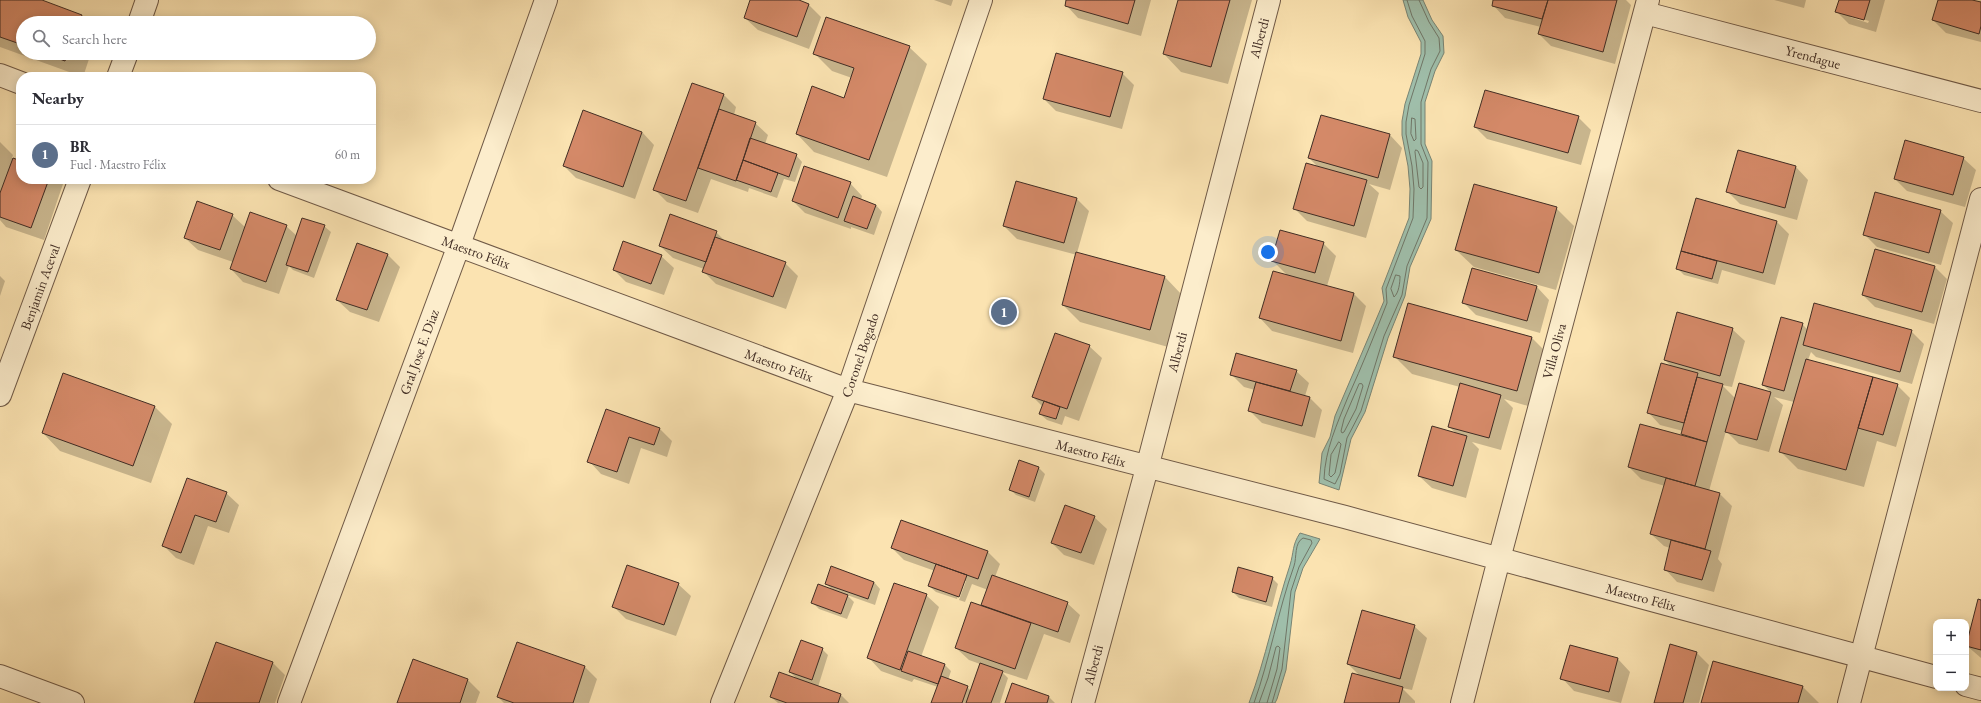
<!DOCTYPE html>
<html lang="en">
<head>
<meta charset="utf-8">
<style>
	body { margin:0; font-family:"EB Garamond",serif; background:#f2f2f3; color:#2b2b33 }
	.controls { position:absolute; right:12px; bottom:12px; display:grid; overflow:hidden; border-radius:8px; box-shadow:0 2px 10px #0003 }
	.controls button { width:36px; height:36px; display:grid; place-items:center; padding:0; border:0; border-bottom:1px solid #e1e1e2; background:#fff; color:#2b2b33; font:20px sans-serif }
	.you { position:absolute; left:1268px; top:252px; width:14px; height:14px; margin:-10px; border:3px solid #fff; border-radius:50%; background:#1a73e8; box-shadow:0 0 0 6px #1a73e833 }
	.badge { display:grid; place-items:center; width:26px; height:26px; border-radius:50%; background:#8f2418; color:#fff; font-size:13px; font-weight:700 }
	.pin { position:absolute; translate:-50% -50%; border:2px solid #fff; box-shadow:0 1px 4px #0006 }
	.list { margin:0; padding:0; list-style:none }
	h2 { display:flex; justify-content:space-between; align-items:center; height:52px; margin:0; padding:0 16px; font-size:17px }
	h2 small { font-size:13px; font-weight:400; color:#7c7c81 }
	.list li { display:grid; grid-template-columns:26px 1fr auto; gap:12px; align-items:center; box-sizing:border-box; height:60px; padding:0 16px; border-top:1px solid #e1e1e2 }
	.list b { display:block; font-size:15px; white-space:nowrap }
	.list p { margin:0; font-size:13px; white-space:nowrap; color:#7c7c81 }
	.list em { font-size:13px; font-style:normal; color:#7c7c81 }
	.icon { flex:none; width:22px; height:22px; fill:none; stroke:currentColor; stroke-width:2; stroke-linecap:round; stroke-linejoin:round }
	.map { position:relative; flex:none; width:1981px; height:703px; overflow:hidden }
	.search { position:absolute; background:#fff; box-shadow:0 2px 10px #0003; left:16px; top:16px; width:360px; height:44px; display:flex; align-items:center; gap:10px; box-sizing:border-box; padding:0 14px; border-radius:22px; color:#7c7c81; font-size:15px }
	.panel { position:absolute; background:#fff; box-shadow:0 2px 10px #0003; left:16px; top:72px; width:360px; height:112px; border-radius:16px }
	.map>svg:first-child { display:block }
	.water { fill:#9fbeaa; stroke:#798474 }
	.shadow { fill:#0003; fill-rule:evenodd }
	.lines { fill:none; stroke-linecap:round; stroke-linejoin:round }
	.shore { stroke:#707667; stroke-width:1 }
	.building { fill:#d48968; stroke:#412d24 }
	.minor-casing { stroke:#705a47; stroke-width:24 }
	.minor { stroke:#fcedcc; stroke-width:22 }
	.labels { text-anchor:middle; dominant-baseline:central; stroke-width:4; stroke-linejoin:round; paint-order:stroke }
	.street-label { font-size:14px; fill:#412d24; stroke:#fcedcc }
</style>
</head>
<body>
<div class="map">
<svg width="1981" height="703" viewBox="0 0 1981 703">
	<rect width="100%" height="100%" fill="#fbe3b1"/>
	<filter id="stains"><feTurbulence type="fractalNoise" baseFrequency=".005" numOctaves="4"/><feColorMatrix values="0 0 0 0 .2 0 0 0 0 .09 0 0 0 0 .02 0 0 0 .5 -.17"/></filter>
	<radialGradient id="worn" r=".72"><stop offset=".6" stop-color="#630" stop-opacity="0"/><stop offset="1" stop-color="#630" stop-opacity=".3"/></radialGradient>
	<!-- water -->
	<path class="water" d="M1403,0h20l9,20 11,16 1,17 -9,18 -10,31v42l7,17 -1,58 -21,48 -5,29 -17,42 -23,74 -14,27 -12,51 -20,-7 3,-30 8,-16 5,-21 49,-115 -2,-13 27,-70 1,-29 -2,-23 -6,-31v-14l3,-17 16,-50v-12l-13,-25z
		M1300,533l20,6 -17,29 -8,24 -9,78 -9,29 -2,4h-26c17,-45 26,-93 41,-138 4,-13 2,-20 10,-32z"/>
	<!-- shadow -->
	<path class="shadow" d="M0,0h39l42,16 7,7h-65v30h68l-8,24 -83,-30z
		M752,0h44l12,4 13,13 -12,32 -51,-19 -13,-12z
		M934,0h19l-2,6z
		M1067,0h84l-10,36 -63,-18 -12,-13z
		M1179,0h73l-24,84 -47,-12 -17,-18z
		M1494,0h132l5,5 -16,59 -64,-18 -12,-12 2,-7 -36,-9 -12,-13z
		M1774,0h32l-2,8z
		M1840,0h45l-9,32 -27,-8 -12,-12zM1850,15l19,6 -1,2 -18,-6z
		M1939,0h30l12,3v39l-35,-9 -13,-13z
		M909,47l18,17 -40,113 -73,-25 -17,-18 47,-35 8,-21 -20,-7 -18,-18z
		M1122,73l12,12 -12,44 -66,-18 -12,-12z
		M724,95l12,12 -2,8 21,8 13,12 -3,9 31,11 6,7 -7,20 -11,-3 -7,19 -28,-10 -1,4 -37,-13 -13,34 -31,-11 -12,-12z
		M583,112l59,20 12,13 -19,54 -59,-21 -12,-12z
		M1578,117l13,13 -10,35 -94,-26 -12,-12z
		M1390,135l12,13 -12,42 -21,-6 10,9 -13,45 -59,-17 -12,-12 24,-41 -10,-10z
		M0,142l13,13 -1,3 9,4v17h37l5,5 -19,56 -38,-13 -6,-7z
		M1739,151l57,16 12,13 -11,40 -57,-16 -13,-13z
		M1963,158l13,12 -11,37 -58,-16 -12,-12z
		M850,183l12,13 -1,4 15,5 6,7 -8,23 -23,-8v2l-46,-16 -12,-12z
		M1076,198l13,13 -12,42 88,24 17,18 -14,52 -88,-25 -17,-17 14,-50 -60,-16 -13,-13z
		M1697,199l80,23 12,12 -14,51 -53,-15 -4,14 -34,-9 -6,-6z
		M1556,208l18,18 -18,64 -82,-23 -18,-17z
		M1940,211l13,12 -12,42 -64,-18 -13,-13z
		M232,215l14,13 40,-2 11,10 27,-10 7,6 -17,46 -21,-8 -4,-4 -10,28 -36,-12 -12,-13 2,-7 -35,-12 -13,-12z
		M716,232l11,11 58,20 13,13 -12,33 -70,-25 -12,-12v-3l-31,-11 -13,-12z
		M1323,243l13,13 -9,30 27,8 12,12 -13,47 -81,-22 -12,-13 27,-43 -15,-15z
		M387,254l13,13 -21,55 -29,-10 -13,-12z
		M661,256l13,12 -10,27 -38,-13 -12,-12z
		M1934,266l13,13 -13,45 -59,-17 -12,-12z
		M1473,270l64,17 12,13 -9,33 -64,-18 -12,-12z
		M0,276l5,5 -5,15z
		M1802,324l6,6 103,1 13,13 -12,40 -96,-27 -5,-5 -3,8 89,25 13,13 -14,49 -19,-6 -13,46 -66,-18 -17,-17 13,-50 -20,-5 9,8 -14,47 -30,-8 -13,-13 -17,60 11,3 12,12 -14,53 4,5 -8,28 -37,-10 -12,-13 5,-21 -6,-2 -13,-12 14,-48 -24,-7 -12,-12 53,-31 1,-5 -23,-6 -12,-13 24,-45 -7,-7 67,-31 13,12 -13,46 -10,-2 14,14 4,-15 32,9 -9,-8z
		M1532,338l17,17 -14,53 -31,-9 9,9 -12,42 -29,-8 7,7 -13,49 -34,-10 -13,-12 38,-42 -8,-7 11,-40 -48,-13 -18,-18z
		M1089,346l13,12 -23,63 -14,-5 -3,9 -15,-5 -7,-6 3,-7 -10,-10z
		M1296,371l13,12 -4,13 5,2 12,12 -7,28 -53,-15 -13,-13 6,-20 -11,-3 -13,-13z
		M154,406l18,18 -21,59 -91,-32 -17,-18z
		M607,410l53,19 12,12 -5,16 -26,-9 -12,36 -28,-10 -12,-13z
		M1020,461l19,7 6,6 -10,28 -19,-7 -6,-6z
		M187,479l39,14 13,12 -10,28 -21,-7 -14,39 -18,-7 -12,-12z
		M1094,517l13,12 -13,36 -30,-10 -12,-12z
		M901,521l87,31 12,12 -5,13 72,26 13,12 -10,28 -26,-9 -17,46 -25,-8 6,6 -8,25h-68l6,-16 -24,-8 -2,3 -31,-11 -12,-13 57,-63 13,12 -18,50 24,8 6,6 -3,9 19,7 4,4 9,-27 -11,-4 -13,-12 26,-41 6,-17 -16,-6 -7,18 -6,-2 7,-19h-2l-7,18 -21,-7 -7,-6 6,-15 -31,-11 -12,-12z
		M1272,578l6,6 -6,23 -33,-9 -6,-6z
		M874,582l6,7 -5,16 -28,-10 7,7 -7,17 -28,-10 -6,-6 20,-13 -7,-6z
		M678,584l13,12 -15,40 -50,-17 -13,-13z
		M1978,600l3,1v57l-15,-13z
		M1414,626l13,12 -15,52 -10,-2 13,13v2h-70l16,-26 -13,-13z
		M217,643l56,20 12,12 -10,28h-80z
		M517,643l68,24 12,12 -8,24h-85l-6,-6z
		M1571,646l47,13 12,13 -9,31 -47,-12 -12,-13z
		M822,649l6,6 -10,32 23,8 8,8h-71l-7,-6 27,-17 -8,-8z
		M1697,653l12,12 -10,38h-44z
		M1713,662l90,25 16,16h-117z
		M468,680l12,12 -4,11h-78z
		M1049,697l6,6h-49z"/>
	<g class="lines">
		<!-- shore -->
		<path class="shore" d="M1407,0l5,16 13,25v13l-16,51 -3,17v12l6,32 2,23 -1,29 -27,71 1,14c-12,31 -25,63 -39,94 -11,27 -23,53 -24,82l11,5 5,-10 7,-36 14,-27 23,-75 18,-41 5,-29 20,-48 1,-56 -7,-18v-42l10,-33 9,-18 -1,-13 -10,-16 -10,-22
			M1412,118l3,1 1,20 -2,2 -3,-7z
			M1416,150l2,1 5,12v24l-2,2 -2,-2 -4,-35z
			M1396,275l4,1c0,6 -1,17 -6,21l-3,-8z
			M1362,384l1,2 -7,23 -12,23 -2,1 -1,-2 3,-12 15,-35z
			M1339,442l2,2 -6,29 -4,4 -2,-2 2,-20z
			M1254,703c16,-45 24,-92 40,-137 3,-9 0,-23 9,-28l8,2 1,3 -13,24 -8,24 -9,78 -10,34
			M1259,703l9,-25 8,-31 2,-1 2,2 -3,21 -10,34"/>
	</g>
	<!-- building -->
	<path class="building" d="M0,0h42l40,15 -3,8h-56v22l-23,-8z
		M750,0h49l10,4 -12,33 -53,-19z
		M1066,0h69l-7,24 -63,-18z
		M1178,0h52l-19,67 -48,-13z
		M1493,0h55l-6,19 -50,-13z
		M1548,0h69l-14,52 -65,-18z
		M1839,0h31l-6,20 -29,-8z
		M1938,0h34l9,2v24l-2,8 -47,-14z
		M826,17l84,29 -41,114 -73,-26 16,-48 32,12 10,-30 -41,-14z
		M44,53h24l-3,8z
		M1056,53l67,19 -13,45 -67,-18z
		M692,83l32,11 -38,107 -33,-11z
		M1485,90l94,26 -11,37 -94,-26z
		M719,109l37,13 -20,59 -38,-13z
		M583,110l59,22 -19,55 -60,-21z
		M1321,115l69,19 -12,44 -70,-20z
		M750,138l47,16 -8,23 -46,-17z
		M1905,140l59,17 -11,38 -59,-16z
		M1738,150l58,16 -11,42 -59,-16z
		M13,158l8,3v18h28l-18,49 -31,-11v-24z
		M743,160l35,13 -7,19 -35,-12z
		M1306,163l61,17 -13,46 -61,-17z
		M804,166l47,16 -13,36 -46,-17z
		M1016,181l61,17 -13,45 -61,-17z
		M1474,184l83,23 -18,66 -84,-23z
		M1875,192l66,18 -12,43 -66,-18z
		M853,196l23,9 -9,24 -23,-8z
		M1696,198l81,23 -14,52 -82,-22z
		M197,201l36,13 -13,36 -36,-12z
		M250,212l37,13 -21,57 -36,-13z
		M670,214l47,17 -11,31 -47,-16z
		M302,218l23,7 -17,47 -22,-7z
		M1280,230l44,12 -9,31 -44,-12z
		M715,237l71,25 -13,35 -71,-25z
		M623,241l39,14 -11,29 -38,-14z
		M357,243l31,11 -21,56 -31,-10z
		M1875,249l60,17 -13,46 -60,-17z
		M1681,251l36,10 -5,18 -36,-10z
		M1076,252l89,24 -15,54 -88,-25z
		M1472,268l65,18 -10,35 -65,-18z
		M1273,271l81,22 -13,48 -82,-23z
		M1408,303l124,34 -15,54 -124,-34z
		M1814,303l98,27 -12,42 -97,-27z
		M1677,312l56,16 -13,48 -56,-16z
		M1781,317l22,6 -19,68 -22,-6z
		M1055,333l35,12 -23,64 -35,-12z
		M1236,353l61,17 -7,21 -60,-16z
		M1806,359l67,18 -27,93 -67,-18z
		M1661,363l37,10 -14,50 -37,-10z
		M63,373l92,33 -22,60 -91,-33z
		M1697,377l26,7 -16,58 -26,-8z
		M1873,377l25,7 -15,51 -25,-7z
		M1256,382l54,15 -8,29 -54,-15z
		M1460,383l41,12 -12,43 -41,-11z
		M1739,383l32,9 -14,48 -32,-8z
		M1044,401l16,6 -4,12 -17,-5z
		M606,409l54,19 -6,17 -25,-8 -12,35 -30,-10z
		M1640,424l67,18 -12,44 -67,-19z
		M1432,426l35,10 -14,50 -35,-10z
		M1019,460l20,7 -10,30 -20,-7z
		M187,478l40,14 -11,30 -21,-7 -14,38 -19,-7z
		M1666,478l54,15 -15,56 -55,-15z
		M1065,505l30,11 -14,37 -30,-10z
		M901,520l87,31 -10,28 -87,-31z
		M1671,540l40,11 -9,29 -38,-10z
		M936,564l31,11 -8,22 -31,-11z
		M627,565l52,18 -15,42 -52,-18z
		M831,566l43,16 -6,17 -43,-15z
		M1238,567l35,10 -7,25 -34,-10z
		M992,575l76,27 -10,30 -77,-27z
		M894,583l33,11 -27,76 -33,-12z
		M818,584l30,11 -7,19 -30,-11z
		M1978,599l3,1v50l-15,-4z
		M971,602l60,21 -16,46 -60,-21z
		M1362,610l53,15 -15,54 -53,-15z
		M801,640l22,8 -11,32 -23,-8z
		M216,642l57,20 -14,41h-65z
		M517,642l68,24 -12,37h-59l-17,-6z
		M1670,644l27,8 -14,51h-29z
		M1570,645l48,13 -9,34 -49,-13z
		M908,651l37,13 -7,20 -37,-13z
		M413,659l55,20 -8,24h-63z
		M1713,661l90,25 -5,17h-97z
		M980,663l23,8 -12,32h-25z
		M779,672l62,22 -3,9h-51l-17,-6z
		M1352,673l51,14 -4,16h-55z
		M941,676l27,10 -6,17h-31z
		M1012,683l37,13 -2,7h-42z"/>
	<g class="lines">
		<!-- minor casing -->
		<g class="minor-casing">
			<path id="minor" d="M1645,13l336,88
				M139,23l8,-23
				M0,75l21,8
				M118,77l9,-24
				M279,179l569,211 497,127 591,160
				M0,395l80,-216
				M0,676l73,27
				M1966,685l15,4
				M289,703l170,-458 87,-245
				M722,703l126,-313 133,-390
				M1083,703l64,-235 122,-468
				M1462,703l37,-144 149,-559
				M1849,703l132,-504"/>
		</g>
		<!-- minor -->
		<use href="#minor" class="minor"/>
	</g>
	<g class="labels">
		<!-- street labels -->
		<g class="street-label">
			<text transform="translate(1259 38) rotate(-75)">Alberdi</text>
			<text transform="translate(1813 57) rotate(15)">Yrendague</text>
			<text transform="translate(476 252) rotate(20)">Maestro Félix</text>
			<text transform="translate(40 287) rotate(-70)">Benjamin Aceval</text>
			<text transform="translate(1554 351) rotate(-75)">Villa Oliva</text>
			<text transform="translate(419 352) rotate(-70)">Gral Jose E. Diaz</text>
			<text transform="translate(1177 352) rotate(-75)">Alberdi</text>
			<text transform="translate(860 355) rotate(-71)">Coronel Bogado</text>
			<text transform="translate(779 365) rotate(20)">Maestro Félix</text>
			<text transform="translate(1091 453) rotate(15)">Maestro Félix</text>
			<text transform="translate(1641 597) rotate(15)">Maestro Félix</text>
			<text transform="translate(1093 665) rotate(-75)">Alberdi</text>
		</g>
	</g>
	<rect width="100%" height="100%" filter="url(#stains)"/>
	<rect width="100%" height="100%" fill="url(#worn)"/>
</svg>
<div class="controls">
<button>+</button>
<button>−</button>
</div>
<div class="you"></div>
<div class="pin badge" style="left:1004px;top:312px;background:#5c6f8a">1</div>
<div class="search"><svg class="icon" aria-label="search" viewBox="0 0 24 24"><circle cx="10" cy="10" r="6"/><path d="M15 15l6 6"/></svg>Search here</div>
<section class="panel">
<h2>Nearby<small></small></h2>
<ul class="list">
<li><span class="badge" style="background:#5c6f8a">1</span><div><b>BR</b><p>Fuel · Maestro Félix</p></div><em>60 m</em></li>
</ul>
</section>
</div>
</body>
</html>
